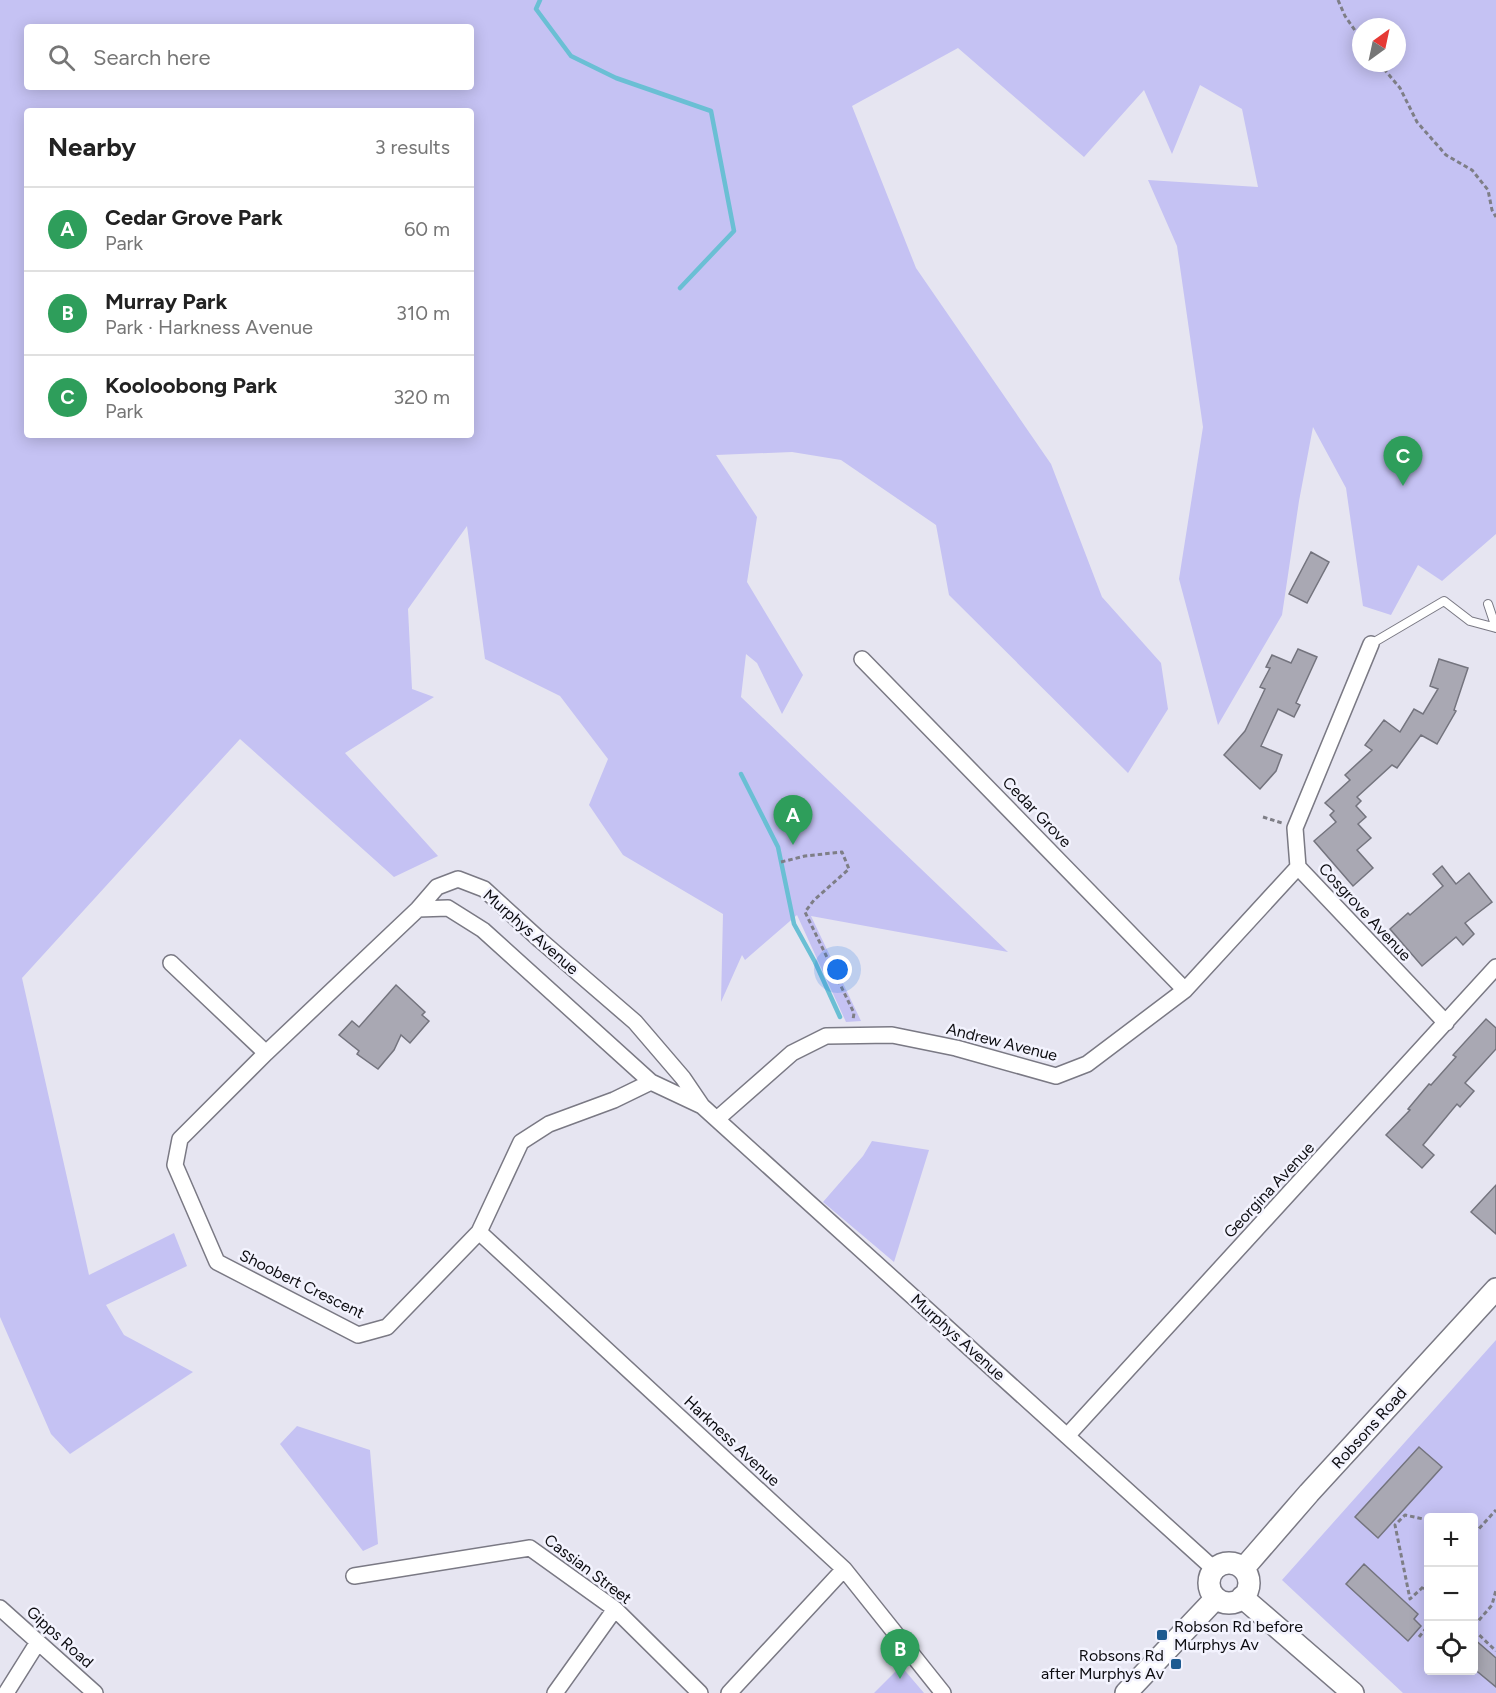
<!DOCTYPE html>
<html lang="en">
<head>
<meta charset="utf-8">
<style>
	body { margin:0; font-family:Figtree,sans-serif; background:#f2f2f2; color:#222 }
	.controls { position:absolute; right:18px; bottom:18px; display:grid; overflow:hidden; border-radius:6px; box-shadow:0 3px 15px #0003 }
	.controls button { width:54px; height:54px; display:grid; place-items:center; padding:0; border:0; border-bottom:2px solid #e0e0e0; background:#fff; color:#222; font:30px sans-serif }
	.compass { position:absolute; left:1352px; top:18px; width:54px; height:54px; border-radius:50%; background:#fff; box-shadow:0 3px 15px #0003; rotate:33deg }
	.you { position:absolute; left:838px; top:970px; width:21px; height:21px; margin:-15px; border:4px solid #fff; border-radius:50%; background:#1a73e8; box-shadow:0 0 0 9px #1a73e833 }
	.badge { display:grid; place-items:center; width:39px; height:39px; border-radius:50%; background:#7c3aed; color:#fff; font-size:20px; font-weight:700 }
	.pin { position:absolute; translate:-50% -50px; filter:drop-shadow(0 2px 3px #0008) }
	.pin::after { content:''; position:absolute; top:32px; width:21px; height:18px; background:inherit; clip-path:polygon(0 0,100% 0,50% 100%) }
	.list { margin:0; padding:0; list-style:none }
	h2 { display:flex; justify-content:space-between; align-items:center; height:78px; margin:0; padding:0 24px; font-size:26px }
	h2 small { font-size:20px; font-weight:400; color:#767676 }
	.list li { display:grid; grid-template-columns:39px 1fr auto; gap:18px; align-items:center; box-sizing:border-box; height:84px; padding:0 24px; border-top:2px solid #e0e0e0 }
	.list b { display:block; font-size:22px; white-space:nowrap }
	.list p { margin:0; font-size:20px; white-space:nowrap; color:#767676 }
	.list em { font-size:20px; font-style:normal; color:#767676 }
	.icon { flex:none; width:33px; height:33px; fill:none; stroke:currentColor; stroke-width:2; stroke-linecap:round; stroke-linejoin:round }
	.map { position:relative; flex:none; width:1496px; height:1693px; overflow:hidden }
	.search { position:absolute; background:#fff; box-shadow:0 3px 15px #0003; left:24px; top:24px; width:450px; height:66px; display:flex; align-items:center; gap:15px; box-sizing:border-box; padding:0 21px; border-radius:6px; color:#767676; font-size:22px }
	.panel { position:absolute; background:#fff; box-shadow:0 3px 15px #0003; left:24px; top:108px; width:450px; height:330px; border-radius:6px }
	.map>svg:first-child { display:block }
	.green { fill:#c5c2f3; fill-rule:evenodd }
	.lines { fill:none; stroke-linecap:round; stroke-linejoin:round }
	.stream { stroke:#6abfd4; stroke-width:4.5 }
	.building { fill:#a9a8b3; stroke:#74747e; stroke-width:1.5 }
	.lane-casing { stroke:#7a7984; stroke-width:10 }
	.street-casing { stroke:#7a7984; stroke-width:18 }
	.secondary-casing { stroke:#7a7984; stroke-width:24 }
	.path { stroke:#7e7e86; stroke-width:3; stroke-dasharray:4.5 3; stroke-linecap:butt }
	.lane { stroke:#fff; stroke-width:8 }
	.street { stroke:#fff; stroke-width:15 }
	.secondary { stroke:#fff; stroke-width:21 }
	.poi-dot { fill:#1d5a90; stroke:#f3f3fe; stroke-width:2 }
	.labels { text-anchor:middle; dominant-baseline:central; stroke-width:5; stroke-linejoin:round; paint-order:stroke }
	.street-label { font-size:16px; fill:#0c0c10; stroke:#f3f3fe }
	.poi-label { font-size:16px; fill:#0c0c10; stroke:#f3f3fe; text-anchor:start }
</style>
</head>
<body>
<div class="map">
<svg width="1496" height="1693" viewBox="0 0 1496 1693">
	<rect width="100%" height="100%" fill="#e6e5f1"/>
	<!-- green -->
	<path class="green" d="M0,0h1496v534l-54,47 -24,-16 -27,50 -28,-9 -17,-118 -33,-61 -14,74 -17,114 -64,110 -39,-146 24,-152 -26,-181 -29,-66 110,7 -16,-78 -42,-24 -28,69 -28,-64 -60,67 -126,-109 -106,58 64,162 135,196 51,133 59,66 7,46 -40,64 -179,-178 -13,-70 -95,-65 -49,-8 -76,3 41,62 -10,65 56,93 -21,39 -25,-51 -11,-9 -5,43 267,255 -197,-36 50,105 -15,1 -49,-107 -52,45 -3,-5 -21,47 2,-88 -100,-59 -34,-50 19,-46 -48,-63 -75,-37 -18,-133 -59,83 4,80 22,8 -89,56 93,103 -44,21 -154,-138 -218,239 67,297 85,-42 13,33 -81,39 18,30 69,37 -123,82 -19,-20 -51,-117zM27,27h444v60h-444zM1361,27h36v36h-36zM27,111h444v324h-444z
		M872,1141l57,9 -35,112 -71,-60 40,-46z
		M1496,1340v353h-93l-121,-113zM1428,1518h46v152h-46z
		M297,1426l73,24 8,94 -15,7 -83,-107z
		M901,1666l23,27h-50z"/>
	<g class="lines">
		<!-- stream -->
		<path class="stream" d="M540,0l-4,9 35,47 45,22 95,33 23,120 -54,57
			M741,774l37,73 16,77 21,38 25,55"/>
	</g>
	<!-- building -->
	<path class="building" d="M1311,552l18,10 -22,41 -18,-9z
		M1298,649l19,8 -21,46 4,2 -6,12 -16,-8 -17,37 21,9 -6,16 -16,18 -36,-34 21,-24 20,-42 -5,-2 10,-19 -4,-1 6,-12 19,8z
		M1439,659l29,9 -14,42 2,1 -19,33 -16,-9 -24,33 -5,-3 -35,32 4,4 -5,5 10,11 -8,7 13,14 -14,12 16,18 -20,18 -39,-45 22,-19 -6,-7 4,-4 -9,-8 25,-23 -5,-5 27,-25 -7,-5 19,-25 16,12 14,-23 9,5 15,-25 -8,-3z
		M1442,866l14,18 13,-11 23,29 -27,21 9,11 -11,11 -7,-8 -34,29 -32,-37 18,-16 2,2 33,-29 -10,-12z
		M396,985l29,27 -3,3 7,6 -19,22 -9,-8 -7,15 -16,19 -21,-15 2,-3 -20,-16 13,-14 7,6z
		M1486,1019l10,9v21l-31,34 9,8 -14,16 -3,-3 -34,41 11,10 -12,13 -36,-33 24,-25 -2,-1 21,-25 2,1 25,-28 -3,-2z
		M1496,1185v49l-25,-22z
		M1419,1447l23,20 -64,71 -23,-21z
		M1364,1564l54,50 -4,5 7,7 -13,15 -62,-57z
		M1473,1638l23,20v29l-23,-19z"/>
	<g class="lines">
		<!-- lane casing -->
		<g class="lane-casing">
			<path id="lane" d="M1488,604l8,24
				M1371,644l73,-43 26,20 26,7"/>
		</g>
		<!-- street casing -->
		<g class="street-casing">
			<path id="street" d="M1371,644l-76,184 3,39 148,156
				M862,659l323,331
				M418,909l30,-1 35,22 168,152 51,24 512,463
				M171,963l95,90
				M651,1082l-37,18 -65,24 -28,18 -42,90 -92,95 -29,8 -141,-73 -42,-97 5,-26 86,-86 152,-144 19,-22 21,-8 26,10 56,51 95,82 48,56 19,28
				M717,1119l75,-66 34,-17 66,-1 64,13 100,28 31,-12 98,-74 113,-123
				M479,1232l365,337 99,124
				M1067,1436l429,-469
				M354,1576l176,-28 85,61 85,84
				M0,1608l95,85
				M6,1693l32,-51
				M555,1693l60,-84
				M729,1693l115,-124"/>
		</g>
		<!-- secondary casing -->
		<g class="secondary-casing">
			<path id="secondary" d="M1209 1583a20 20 0 1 1 40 0a20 20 0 1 1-40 0Z
				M1243,1569l66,-76 187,-204
				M1242,1597l111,96
				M1126,1693l90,-95"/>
		</g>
		<!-- path -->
		<path class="path" d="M1338,0l7,16 16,23
			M1379,63l21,25 17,34 29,33 26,15 16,20 4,20 4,7
			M1263,817l19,6
			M781,862l24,-6 37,-4 7,17 -35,31 -9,12 49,101 -1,7
			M1474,1534l22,-24
			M1428,1582l-5,5 5,5
			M1423,1587l-13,12 -15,-74 10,-10 23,5
			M1474,1626l18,-21 4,-15
			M1474,1630l22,21
			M1419,1637l9,-11"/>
		<!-- lane -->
		<use href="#lane" class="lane"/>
		<!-- street -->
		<use href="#street" class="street"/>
		<!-- secondary -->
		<use href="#secondary" class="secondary"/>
	</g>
	<!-- markers -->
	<g class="poi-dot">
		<rect x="1156" y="1629" width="12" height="12" rx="3"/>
		<rect x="1170" y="1658" width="12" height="12" rx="3"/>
	</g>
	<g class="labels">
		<!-- street labels -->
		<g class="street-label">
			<text transform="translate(1037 812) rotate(46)">Cedar Grove</text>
			<text transform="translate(1365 912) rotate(47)">Cosgrove Avenue</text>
			<text transform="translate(531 932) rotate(41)">Murphys Avenue</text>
			<text transform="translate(1002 1042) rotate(14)">Andrew Avenue</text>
			<text transform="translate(1269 1190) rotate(-47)">Georgina Avenue</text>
			<text transform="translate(302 1284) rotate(26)">Shoobert Crescent</text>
			<text transform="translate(958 1337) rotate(42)">Murphys Avenue</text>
			<text transform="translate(1369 1428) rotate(-48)">Robsons Road</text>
			<text transform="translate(732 1441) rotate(43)">Harkness Avenue</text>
			<text transform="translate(588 1569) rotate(37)">Cassian Street</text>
			<text transform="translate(60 1637) rotate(42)">Gipps Road</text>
		</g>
		<!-- poi labels -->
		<g class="poi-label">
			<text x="1174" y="1626">Robson Rd before<tspan x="1174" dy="18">Murphys Av</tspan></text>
			<text x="1164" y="1655" text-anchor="end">Robsons Rd<tspan x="1164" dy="18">after Murphys Av</tspan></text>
		</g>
	</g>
</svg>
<div class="controls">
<button>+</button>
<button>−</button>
<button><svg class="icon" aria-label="locate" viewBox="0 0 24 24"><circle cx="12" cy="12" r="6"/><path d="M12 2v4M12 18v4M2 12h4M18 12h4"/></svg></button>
</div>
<svg class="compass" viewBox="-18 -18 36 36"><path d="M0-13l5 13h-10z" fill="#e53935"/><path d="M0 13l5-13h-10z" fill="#767676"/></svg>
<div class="you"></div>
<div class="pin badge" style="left:793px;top:845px;background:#2e9e5b">A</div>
<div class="pin badge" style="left:900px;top:1679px;background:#2e9e5b">B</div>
<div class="pin badge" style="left:1403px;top:486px;background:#2e9e5b">C</div>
<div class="search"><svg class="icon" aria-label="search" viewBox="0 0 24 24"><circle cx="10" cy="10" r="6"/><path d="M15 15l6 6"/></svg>Search here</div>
<section class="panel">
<h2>Nearby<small>3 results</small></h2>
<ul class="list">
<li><span class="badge" style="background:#2e9e5b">A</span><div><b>Cedar Grove Park</b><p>Park</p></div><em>60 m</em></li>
<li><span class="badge" style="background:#2e9e5b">B</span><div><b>Murray Park</b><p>Park · Harkness Avenue</p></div><em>310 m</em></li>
<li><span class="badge" style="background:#2e9e5b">C</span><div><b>Kooloobong Park</b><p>Park</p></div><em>320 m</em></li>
</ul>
</section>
</div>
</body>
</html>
